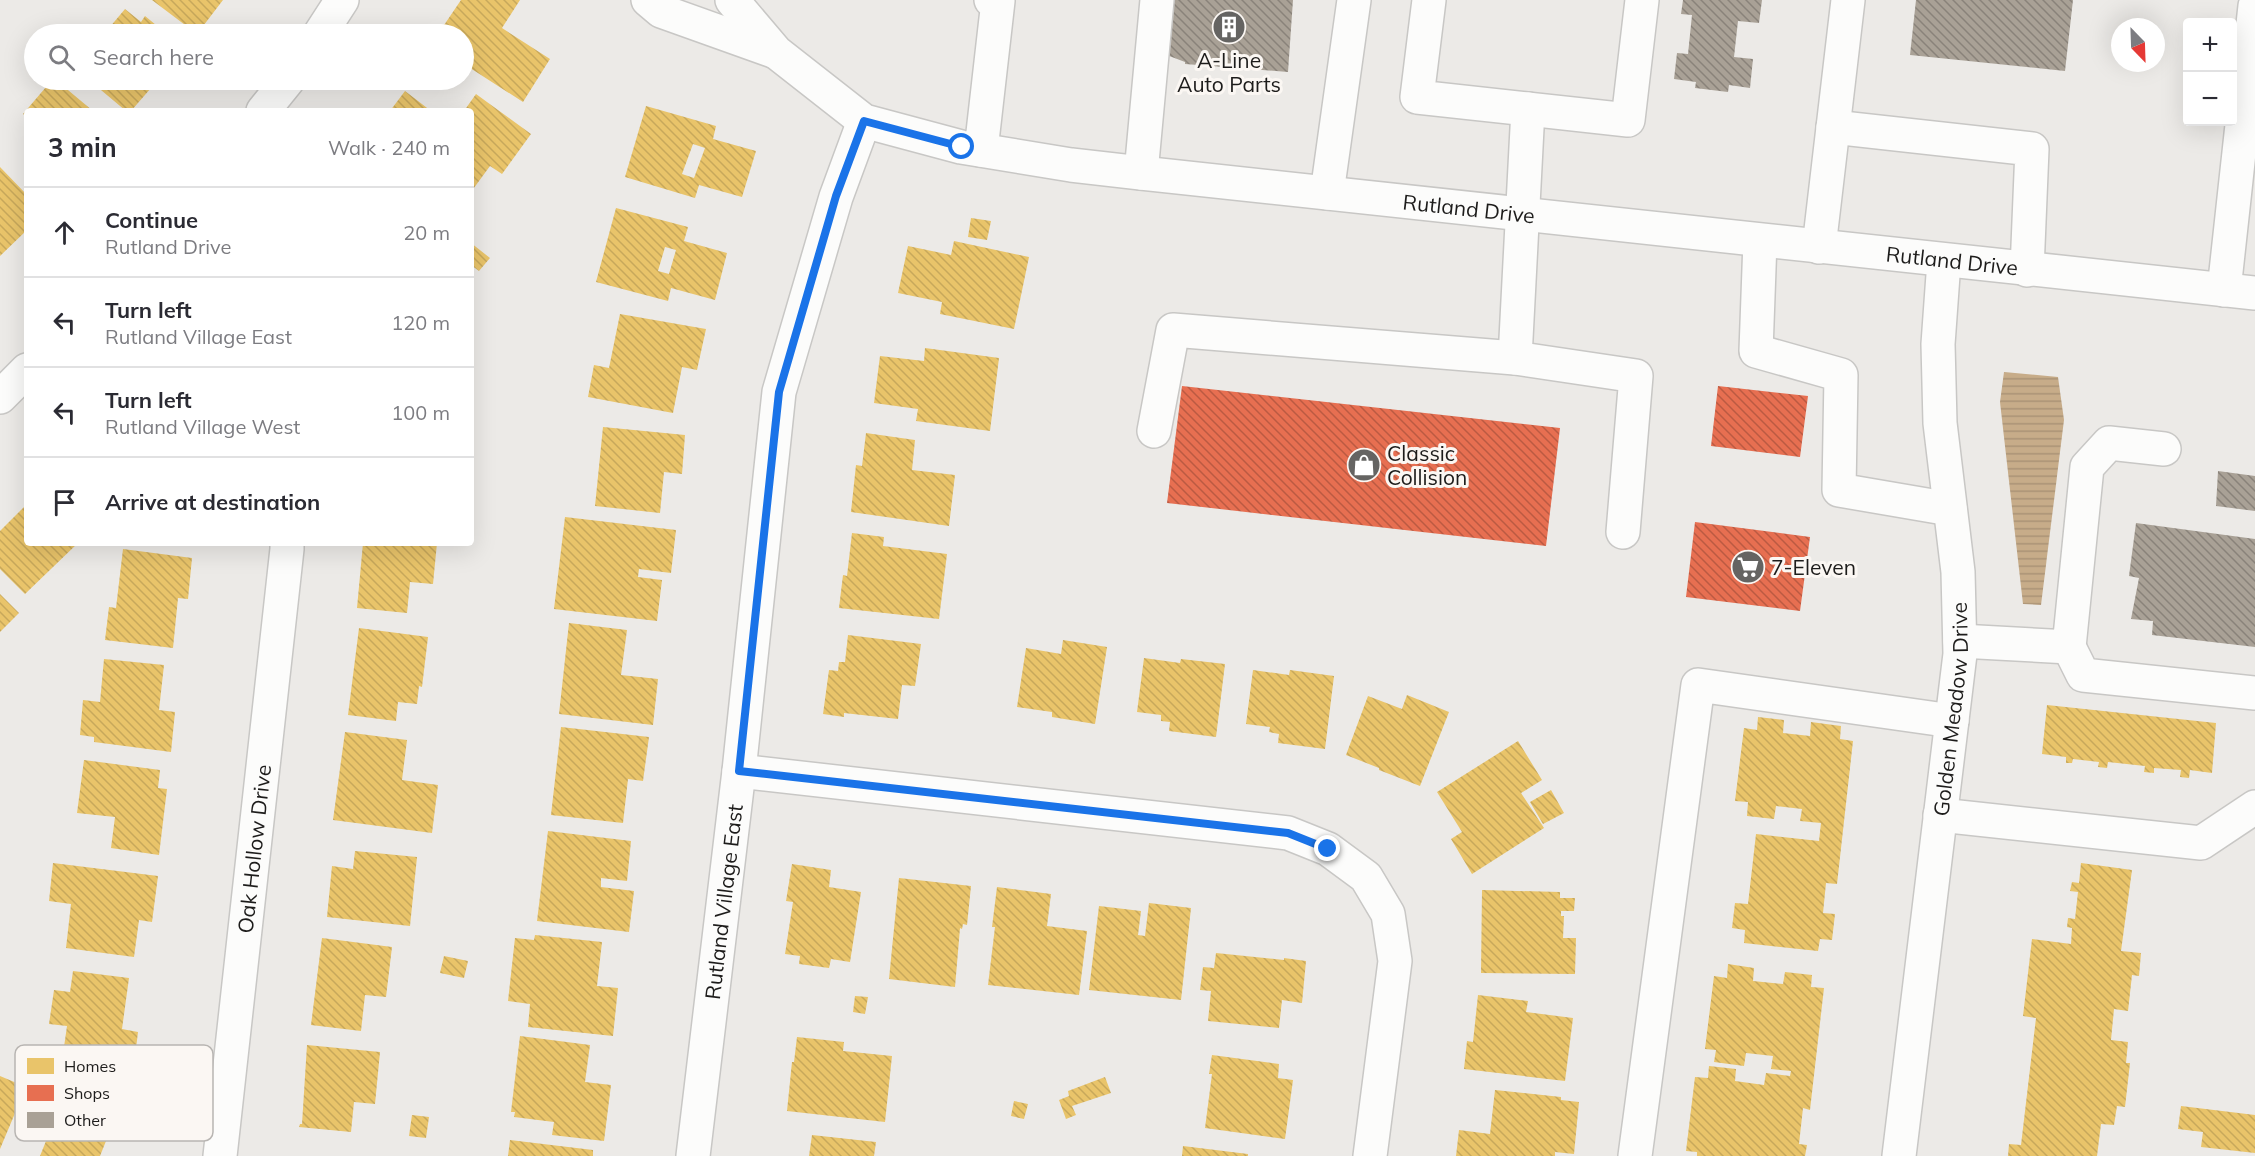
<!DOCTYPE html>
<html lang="en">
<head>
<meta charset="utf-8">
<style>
	body { margin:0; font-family:Mulish,sans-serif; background:#f7f7f7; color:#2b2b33 }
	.controls { position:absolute; right:18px; top:18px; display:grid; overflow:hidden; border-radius:6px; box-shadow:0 6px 24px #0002 }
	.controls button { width:54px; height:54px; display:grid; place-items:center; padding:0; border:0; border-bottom:2px solid #e1e1e2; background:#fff; color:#2b2b33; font:30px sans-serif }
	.compass { position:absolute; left:2111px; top:18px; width:54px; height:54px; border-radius:50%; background:#fff; box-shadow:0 6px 24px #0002; rotate:157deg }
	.stop { position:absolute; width:18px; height:18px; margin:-14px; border:4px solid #1a73e8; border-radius:50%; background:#fff }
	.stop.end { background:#1a73e8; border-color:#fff; box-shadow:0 2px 6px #0008 }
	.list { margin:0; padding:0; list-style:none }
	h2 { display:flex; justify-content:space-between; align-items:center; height:78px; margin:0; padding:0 24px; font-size:26px }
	h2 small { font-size:20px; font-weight:400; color:#7c7c81 }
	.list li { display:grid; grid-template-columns:39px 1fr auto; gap:18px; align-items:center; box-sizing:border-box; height:90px; padding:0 24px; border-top:2px solid #e1e1e2 }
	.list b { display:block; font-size:22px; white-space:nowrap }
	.list p { margin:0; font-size:20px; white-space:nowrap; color:#7c7c81 }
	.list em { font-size:20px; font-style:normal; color:#7c7c81 }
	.icon { flex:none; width:33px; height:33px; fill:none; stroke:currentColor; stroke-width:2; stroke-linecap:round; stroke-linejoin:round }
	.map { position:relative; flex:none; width:2255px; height:1156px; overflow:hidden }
	.search { position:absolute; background:#fff; box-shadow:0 6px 24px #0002; left:24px; top:24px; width:450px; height:66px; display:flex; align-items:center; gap:15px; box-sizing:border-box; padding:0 21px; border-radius:33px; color:#7c7c81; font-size:22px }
	.panel { position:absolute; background:#fff; box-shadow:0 6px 24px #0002; left:24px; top:108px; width:450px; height:438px; border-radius:6px }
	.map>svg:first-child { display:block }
	.water { fill:url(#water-rules) }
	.homes { fill:url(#homes-back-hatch); fill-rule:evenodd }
	.shops { fill:url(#shops-back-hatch) }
	.building { fill:url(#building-back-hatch) }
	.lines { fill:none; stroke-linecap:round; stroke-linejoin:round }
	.minor-casing { stroke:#c8c7c5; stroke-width:36 }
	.minor { stroke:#fcfcfb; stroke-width:33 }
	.route { stroke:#1a73e8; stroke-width:8 }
	.labels { text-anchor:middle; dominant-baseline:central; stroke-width:6; stroke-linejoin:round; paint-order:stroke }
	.poi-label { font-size:21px; fill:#1d1c1b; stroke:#fbf7f3; text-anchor:start }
	.street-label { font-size:21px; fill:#1d1c1b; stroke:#fbf7f3 }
	.key { fill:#fbf7f3; stroke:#b8b5b2; stroke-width:1.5 }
	.key-label { font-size:16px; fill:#1d1c1b }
</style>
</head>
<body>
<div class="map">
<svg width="2255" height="1156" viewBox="0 0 2255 1156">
	<defs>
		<pattern id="water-rules" width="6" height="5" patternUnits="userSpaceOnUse" patternTransform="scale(1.5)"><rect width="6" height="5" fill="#c7ac89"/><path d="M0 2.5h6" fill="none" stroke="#aa9376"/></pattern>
		<pattern id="homes-back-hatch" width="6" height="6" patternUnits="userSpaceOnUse" patternTransform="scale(1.5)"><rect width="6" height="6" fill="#e9c46a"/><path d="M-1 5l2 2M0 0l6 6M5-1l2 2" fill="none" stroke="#c7a85b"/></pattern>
		<pattern id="shops-back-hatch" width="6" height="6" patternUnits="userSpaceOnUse" patternTransform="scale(1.5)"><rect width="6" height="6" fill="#e76f51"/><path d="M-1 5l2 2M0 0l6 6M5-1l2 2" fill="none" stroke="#bb5a42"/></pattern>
		<pattern id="building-back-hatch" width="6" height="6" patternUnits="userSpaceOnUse" patternTransform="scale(1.5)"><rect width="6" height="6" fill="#a9a196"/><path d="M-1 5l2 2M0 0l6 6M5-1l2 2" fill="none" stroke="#89827a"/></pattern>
	</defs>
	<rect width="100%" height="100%" fill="#eceae7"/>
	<!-- water -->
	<path class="water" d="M2004,372l54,5 6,43 -23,185 -18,-1 -23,-202z"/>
	<!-- homes -->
	<path class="homes" d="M152,0h71l-26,34z
		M461,0h59l-18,28 48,31 -27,43 -59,-38v-30h-26z
		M125,9l16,13 4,-6 22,18h-63z
		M52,80h4l37,31h-66v6l-4,-3z
		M89,80h69l-27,31h-5z
		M405,91l26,20h-41z
		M476,94l55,40 -29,40 -12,-8 -19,26v-81h-7z
		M646,106l70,20 -3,13 43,12 -14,46 -43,-12 -4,13 -70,-21zM693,144l12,4 -11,30 -12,-4z
		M0,167l27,28v19l-3,3 3,2v11l-27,26z
		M616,208l72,19 -4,14 43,12 -12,47 -44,-12 -3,13 -72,-19zM665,247l11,3 -7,24 -11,-3z
		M971,218l20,3 -4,19 -19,-3z
		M954,241l75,16 -15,72 -74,-15 2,-12 -44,-9 10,-47 43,9z
		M471,243l19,15 -11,13 -8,-6z
		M620,314l86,15 -9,41 -15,-3 -9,46 -85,-16 6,-32 15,3z
		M925,348l74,10 -9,73 -74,-10 2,-12 -44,-6 6,-47 44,5z
		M603,427l82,8 -3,39 -18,-2 -4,41 -65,-7z
		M866,433l49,7 -3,30 43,5 -6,51 -98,-14 5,-47 6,1z
		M27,504v39h51l-53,51 -25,-25v-38z
		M565,517l111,13 -5,43 -32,-4 -1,8 24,3 -5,41 -103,-12z
		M852,533l32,4 -1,9 64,8 -8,65 -100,-11 4,-33 4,1z
		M363,543h74l-4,41 -23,-2 -3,31 -50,-5z
		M123,549l69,9 -4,41 -10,-1 -5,50 -68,-8 4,-33 7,1z
		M0,594l19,19 -19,19z
		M569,623l58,7 -6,45 37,4 -5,46 -94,-11z
		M359,628l69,9 -6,50 -3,-1 -2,18 -19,-2 -2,19 -48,-6z
		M848,635l73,9 -6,42 -13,-1 -4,34 -54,-6v4l-21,-3 6,-44 9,1 1,-9h6z
		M1063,640l44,7 -12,77 -43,-7v-5l-35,-5 9,-59 35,6z
		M1144,658l36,5 1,-4 44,5 -9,73 -47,-6 1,-9 -9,-1v-6l-24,-3z
		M104,659l60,6 -5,45 16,2 -4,40 -77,-10v-5l-14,-2 3,-35 17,2z
		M1253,670l36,5 1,-5 44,6 -9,73 -47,-6 1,-9 -10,-2 1,-5 -24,-3z
		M1407,695l42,17 -29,74 -41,-16v-2l-33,-13 22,-59 34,13z
		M2047,705l169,18 -4,50 -22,-3 -1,8 -9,-1 1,-7 -27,-2v5l-10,-1 1,-6 -37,-4 -1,6 -9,-1 1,-5 -26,-3 -1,4h-6v-6l-24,-3z
		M1758,717l26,3 -1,13 27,3 1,-14 30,4 -1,13 13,2 -16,143 -11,-1 -3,30 12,1 -3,26 -12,-1 -2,12 -74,-8 1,-13 -13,-2 3,-25 13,1 8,-70 63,7 2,-18 -21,-2 2,-12 -26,-3 -2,13 -27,-3 1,-14 -13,-1 9,-73 13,2z
		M561,727l88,10 -6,44 -15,-2 -5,44 -72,-8z
		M345,732l62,8 -5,40 36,5 -6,48 -99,-13z
		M1518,741l24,39 -21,13 23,35 -72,46 -21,-35 11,-7 -25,-40z
		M84,760l76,10 -2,18 9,1 -8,66 -48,-7 4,-31 -38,-4z
		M1551,790l13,23 -21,11 -13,-22z
		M548,831l83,10 -4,40 -26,-3v9l33,4 -5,41 -92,-11z
		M355,851l62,6 -7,69 -83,-9 5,-51 21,3z
		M53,863l105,13 -6,46 -13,-2 -5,37 -68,-9 5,-44 -22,-3z
		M2081,863l51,7 -11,81 20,2 -2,23 -7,-1 -4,36 -14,-2 -3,31 17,2 -2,21h4l-5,44 -8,-1 -3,19 -13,-1 -4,32h-89l1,-12 12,1 15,-127 -13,-2 9,-77 39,5 1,-16 -5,-1 1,-9 7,1 3,-27 -8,-1 2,-9 7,1z
		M792,864l39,6 -2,17 32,5 -11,70 -19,-3 -2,9 -30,-4 1,-8 -15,-2 8,-52 -7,-1z
		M899,878l72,8 -4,39 -4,-1 -1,5 -2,-1 -5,59 -66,-8z
		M997,887l54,7 -4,32 40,5 -8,64 -91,-10 7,-58h-3z
		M1482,890l78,2v6h15l-1,13h-13v5h3l-1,22h13l-1,36 -94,-1z
		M1149,903l42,5 -10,92 -92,-10 10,-84 42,5 -3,24 7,1z
		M535,935l67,7 -5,44 21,2 -5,48 -85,-9 2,-23 -22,-3 7,-63 19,2z
		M322,938l70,9 -6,50 -21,-2 -4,36 -50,-6z
		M1216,953l68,7v-2l22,3 -4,42 -20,-3 -3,28 -71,-7 3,-30 -11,-1 3,-23 11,1z
		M444,956l24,5 -4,17 -24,-5z
		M1728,964l26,4 -1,13 30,3 2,-12 27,3 -1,12 13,1 -14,122 -7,-2 -4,36 8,1 -2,11h-108v-4l-11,-1 9,-74 13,1 1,-12 27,3 -1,12 29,4 2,-12 24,3 1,-5 -20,-2 2,-13 -27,-3 -2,13 -30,-4 2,-12 -11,-1 9,-73 13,2z
		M73,971l56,7 -7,51 16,3 -5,41 -24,-3 1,-2 -48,-7 5,-35 -18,-2 5,-34 16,2z
		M1478,995l50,6 -2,11 47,6 -8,63 -101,-12 3,-28 6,1z
		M855,996l13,1 -3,17 -12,-2z
		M520,1036l70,9 -5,37 26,3 -7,56 -52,-6 2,-13 -40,-5 1,-5h-4z
		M797,1037l47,5 -1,9 49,5 -7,66 -98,-11 5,-49h2z
		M307,1045l73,7 -5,52 -21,-2 -3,30 -52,-5 1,-3h2z
		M1212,1055l67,9 -1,14 15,2 -8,59 -80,-11 7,-54h-3z
		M0,1076l26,11 -26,62z
		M1105,1077l6,16 -39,13 4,9 -10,4 -7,-19 10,-4 -1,-5z
		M1495,1090l66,7v3l18,2 -5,52 -19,-2v4h-99l3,-26 31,4z
		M1014,1101l14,3 -4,15 -13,-3z
		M2181,1106l74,9v38l-54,-6 2,-15 -25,-3z
		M58,1111l52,20 -10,25h-60z
		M412,1115l17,2 -3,21 -17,-2z
		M812,1135l64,7 -2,14h-65z
		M510,1140l83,10v6h-85z
		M1183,1146l65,8v2h-66z"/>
	<!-- shops -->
	<path class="shops" d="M1182,386l378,42 -14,118 -379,-43z
		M1718,386l90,10 -8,61 -89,-11z
		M1695,522l115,15 -10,74 -114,-14z"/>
	<!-- building -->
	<path class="building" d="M1170,0h123l-5,72 -103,-8v-2l-21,-8z
		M1683,0h79l-3,23 -21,-2 -4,36 19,2 -3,29 -21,-3 -1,7 -33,-4 1,-6 -22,-3 3,-26 11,1 4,-39 -11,-1z
		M1916,0h157l-8,71 -155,-16z
		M2218,471l37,5v35l-39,-5z
		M2136,523l119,16v108l-103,-12 1,-14 -22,-2 8,-41 -10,-2z"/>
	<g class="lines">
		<!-- minor casing -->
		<g class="minor-casing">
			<g id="minor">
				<path d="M648,0l13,11 112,40"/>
				<path id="s1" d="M732,0l44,52 88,69 97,26 110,18 70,8 1114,120"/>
				<path d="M1429,0l-12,97 211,23 14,-120"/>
				<path d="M320,34l22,-34"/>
				<path d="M1528,109l-13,249 121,18 -13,156"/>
				<path d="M263,111l25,-31"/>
				<path d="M1833,127l199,22 -5,121"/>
				<path d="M981,150l17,-149 -7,-1"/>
				<path d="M1141,173l16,-173"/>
				<path d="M1327,193l27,-193"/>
				<path d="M1760,241l-4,110 85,24 -2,115 111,19"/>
				<path d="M1819,247l29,-247"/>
				<path d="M2224,290l31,-284"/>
				<path d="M0,397l27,-27"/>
				<path d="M1154,431l19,-101 342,28"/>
				<path d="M1960,641l109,6 18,-180 22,-24 55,6"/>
				<path d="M2069,647l14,28 172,18"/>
				<path d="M739,771l549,62 40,16 38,28 22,37 7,47 -25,195"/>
				<path d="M1940,815l261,28 54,-36"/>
				<path id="s2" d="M220,1156l67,-607v-6"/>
				<path id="s3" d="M693,1156l46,-385 40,-379 57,-195 28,-76"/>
				<path d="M1635,1156l63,-471 254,36"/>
				<path id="s4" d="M1899,1156l61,-502 -2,-82 -18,-149 -2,-79 6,-83"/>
			</g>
		</g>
		<!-- minor -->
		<use href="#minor" class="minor"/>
	</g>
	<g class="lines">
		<!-- route -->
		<path class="route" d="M962,147l-98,-26 -28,75 -57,196 -40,379 549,62 40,16"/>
	</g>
	<!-- icons -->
	<defs>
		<g id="building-disc" transform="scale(1.725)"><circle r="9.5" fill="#656462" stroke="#fbf7f3"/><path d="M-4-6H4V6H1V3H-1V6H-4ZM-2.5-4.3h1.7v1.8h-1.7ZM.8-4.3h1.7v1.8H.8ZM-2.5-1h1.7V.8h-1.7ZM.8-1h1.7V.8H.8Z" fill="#fff"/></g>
		<g id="shop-disc" transform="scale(1.725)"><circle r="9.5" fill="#656462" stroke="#fbf7f3"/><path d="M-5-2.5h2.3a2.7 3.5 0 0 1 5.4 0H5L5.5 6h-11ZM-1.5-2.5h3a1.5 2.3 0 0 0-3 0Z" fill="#fff"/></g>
		<g id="supermarket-disc" transform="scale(1.725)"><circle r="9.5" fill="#656462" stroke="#fbf7f3"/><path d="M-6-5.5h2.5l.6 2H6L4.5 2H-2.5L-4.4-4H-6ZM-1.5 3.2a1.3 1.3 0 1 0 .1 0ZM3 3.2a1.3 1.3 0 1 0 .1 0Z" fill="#fff"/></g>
	</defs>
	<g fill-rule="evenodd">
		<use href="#building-disc" x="1229" y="27"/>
		<use href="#shop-disc" x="1364" y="465"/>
		<use href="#supermarket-disc" x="1748" y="567"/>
	</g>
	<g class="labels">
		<!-- poi labels -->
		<g class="poi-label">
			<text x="1229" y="60" text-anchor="middle">A-Line<tspan x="1229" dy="24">Auto Parts</tspan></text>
			<text x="1387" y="453">Classic<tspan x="1387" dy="24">Collision</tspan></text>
			<text x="1771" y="567">7-Eleven</text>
		</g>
		<!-- street labels -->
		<g class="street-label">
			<text stroke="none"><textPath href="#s1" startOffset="792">Rutland Drive</textPath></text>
			<text stroke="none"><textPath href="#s1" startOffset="1278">Rutland Drive</textPath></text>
			<text stroke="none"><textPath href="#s4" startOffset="450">Golden Meadow Drive</textPath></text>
			<text stroke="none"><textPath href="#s2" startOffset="309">Oak Hollow Drive</textPath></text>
			<text stroke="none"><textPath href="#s3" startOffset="256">Rutland Village East</textPath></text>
		</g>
	</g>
	<!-- legend -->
	<rect x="15" y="1045" width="198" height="96" rx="9" class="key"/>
	<rect x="27" y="1058" width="27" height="16" fill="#e9c46a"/>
	<rect x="27" y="1085" width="27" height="16" fill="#e76f51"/>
	<rect x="27" y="1112" width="27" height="16" fill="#a9a196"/>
	<g class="key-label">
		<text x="64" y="1072">Homes</text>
		<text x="64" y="1099">Shops</text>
		<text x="64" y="1126">Other</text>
	</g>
</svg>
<div class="controls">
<button>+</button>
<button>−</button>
</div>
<svg class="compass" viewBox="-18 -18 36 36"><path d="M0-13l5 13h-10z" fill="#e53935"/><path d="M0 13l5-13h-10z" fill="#7c7c81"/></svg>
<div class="stop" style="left:962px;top:147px"></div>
<div class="stop end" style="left:1328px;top:849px"></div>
<div class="search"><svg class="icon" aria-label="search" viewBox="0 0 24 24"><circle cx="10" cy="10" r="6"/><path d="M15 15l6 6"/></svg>Search here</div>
<section class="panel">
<h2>3 min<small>Walk · 240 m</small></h2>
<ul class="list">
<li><svg class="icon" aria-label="ahead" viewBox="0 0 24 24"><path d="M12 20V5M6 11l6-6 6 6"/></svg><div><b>Continue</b><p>Rutland Drive</p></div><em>20 m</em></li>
<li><svg class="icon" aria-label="left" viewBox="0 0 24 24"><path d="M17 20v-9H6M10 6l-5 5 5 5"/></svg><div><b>Turn left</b><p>Rutland Village East</p></div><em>120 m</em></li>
<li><svg class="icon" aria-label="left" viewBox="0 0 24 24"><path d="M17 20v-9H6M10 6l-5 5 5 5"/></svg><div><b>Turn left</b><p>Rutland Village West</p></div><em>100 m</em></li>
<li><svg class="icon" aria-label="arrive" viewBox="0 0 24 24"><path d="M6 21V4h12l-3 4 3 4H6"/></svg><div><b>Arrive at destination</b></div></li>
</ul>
</section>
</div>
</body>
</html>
